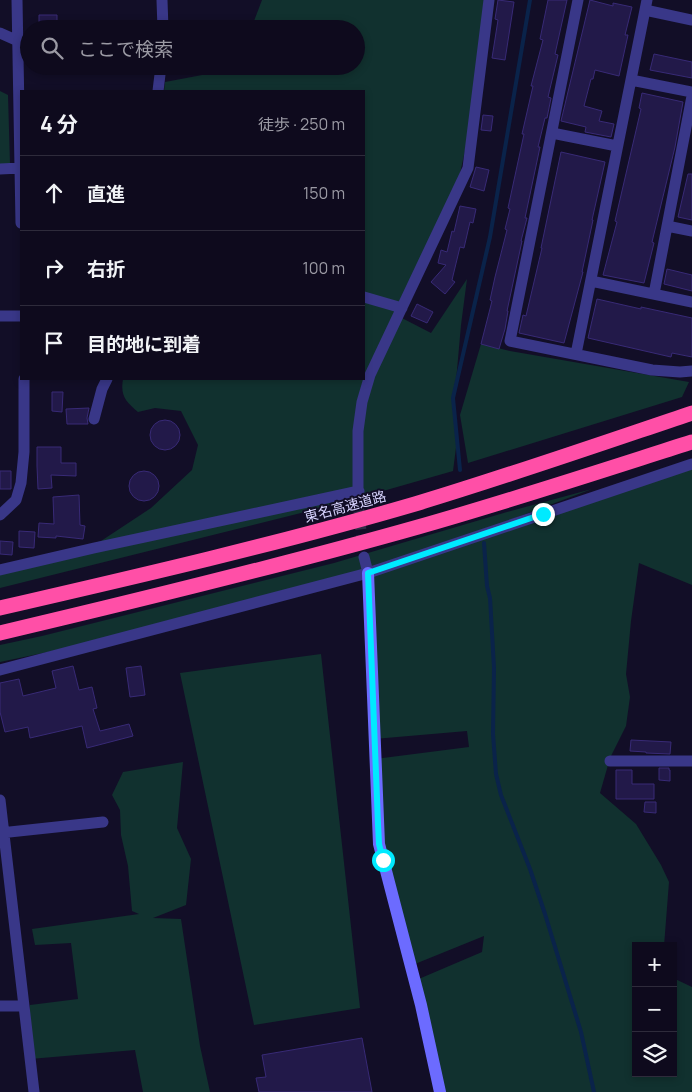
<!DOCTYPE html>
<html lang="ja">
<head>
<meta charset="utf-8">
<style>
	body { margin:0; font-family:Manrope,"Noto Sans JP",sans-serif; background:#171326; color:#f1f3f6 }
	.controls { position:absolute; right:15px; bottom:15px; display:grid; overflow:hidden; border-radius:0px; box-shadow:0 2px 8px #0003 }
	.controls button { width:45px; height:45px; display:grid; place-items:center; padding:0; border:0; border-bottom:1px solid #2e2b3b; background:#0e0a1d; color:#f1f3f6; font:25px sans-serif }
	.stop { position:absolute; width:15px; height:15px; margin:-11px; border:4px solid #00eaff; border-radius:50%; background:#fff }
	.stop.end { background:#00eaff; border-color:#fff; box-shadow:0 1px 5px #0008 }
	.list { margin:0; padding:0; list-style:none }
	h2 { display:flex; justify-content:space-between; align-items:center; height:65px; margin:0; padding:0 20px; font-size:21px }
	h2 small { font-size:16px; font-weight:400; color:#9b9aa4 }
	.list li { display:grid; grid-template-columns:32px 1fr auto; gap:15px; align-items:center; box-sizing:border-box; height:75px; padding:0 20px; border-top:1px solid #2e2b3b }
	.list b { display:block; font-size:19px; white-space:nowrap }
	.list em { font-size:16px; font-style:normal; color:#9b9aa4 }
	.icon { flex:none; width:28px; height:28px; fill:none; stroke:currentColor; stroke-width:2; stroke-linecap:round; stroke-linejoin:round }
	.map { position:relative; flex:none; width:692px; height:1092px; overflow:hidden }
	.search { position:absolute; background:#0e0a1d; box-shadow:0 2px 8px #0003; left:20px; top:20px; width:345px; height:55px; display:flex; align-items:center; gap:12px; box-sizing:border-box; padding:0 18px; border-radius:28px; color:#9b9aa4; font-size:19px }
	.panel { position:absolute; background:#0e0a1d; box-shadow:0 2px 8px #0003; left:20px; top:90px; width:345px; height:290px; border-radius:0px }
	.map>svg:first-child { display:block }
	.green { fill:#11312f }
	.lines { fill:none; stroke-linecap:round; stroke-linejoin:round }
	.stream { stroke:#0a234a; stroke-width:4 }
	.building { fill:#221949; stroke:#382a76 }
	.street-tunnel { stroke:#302c47; stroke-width:11; stroke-dasharray:11 5.5; stroke-linecap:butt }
	.street { stroke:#393788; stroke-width:11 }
	.secondary { stroke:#6c6bff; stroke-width:12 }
	.highway { stroke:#ff4fa7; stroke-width:15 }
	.route { stroke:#00eaff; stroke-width:6 }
	.labels { text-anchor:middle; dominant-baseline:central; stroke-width:4; stroke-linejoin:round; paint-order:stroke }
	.street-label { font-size:14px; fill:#d8d4ff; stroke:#120e27 }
</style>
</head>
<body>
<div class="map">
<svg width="692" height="1092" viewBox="0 0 692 1092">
	<rect width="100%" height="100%" fill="#120e27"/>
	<!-- green -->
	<path class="green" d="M262,0h227l-12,96 -22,100 -57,120 33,17 36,-54 -6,46 -7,79 3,36 -4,31 -112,32 -341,85v-17l101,-30 50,-33 41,-38 6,-25 -17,-34 -26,-3 -17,4c-12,-10 -18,-16 -15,-33h241v-288h-200l1,-9 69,-13 1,-3h121v-37h-105z
		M0,91l8,4 2,69h-10z
		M481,344l29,7 179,31 -7,15 -214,66 -8,-48z
		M692,465v120l-53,-22 -8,58 -5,53 4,23 -4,29 -16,32 -10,35 36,31 25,41 8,17 -5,64h-28v127h37v-95l19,9v105h-252l-26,-111 68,-29 2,-16 -74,30 -31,-122 -4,-85 94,-12 -2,-16 -93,8 -6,-166 -229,60 -139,29v-17l42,-9 292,-73 173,-51 85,-23 -191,72z
		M321,654l39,354 -106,17 -74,-352z
		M183,762l-6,66 14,31 -5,46 -33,13 28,1 19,127 10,46h-67l-8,-42 -105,9v-54l48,-6 -7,-56 -36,2 -3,-16 107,-15 -7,-3 -4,-45 -7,-31 -1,-25 -8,-15 11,-23z"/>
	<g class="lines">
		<!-- stream -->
		<path class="stream" d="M460,470l-7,-72 37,-161 40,-237
			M484,543l3,43 3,12 4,70 -1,66 3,40 5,21 29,74 15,45 36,118 13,60"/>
	</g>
	<!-- building -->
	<path class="building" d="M498,0l16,2 -9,58 -13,-2 6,-38 -3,-1z
		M548,0h19l-12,54 3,1 -10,42 3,1 -4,20h-2l-7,29h2l-15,71h2l-6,23h1l-15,70h1l-3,18 -6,20 -18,-5 11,-43 -2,-1 5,-23 12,-47 -2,-1 5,-20 -2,-1 16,-74h-2l11,-48h-2l12,-46 -3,-1z
		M590,0l23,6v-3l19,4 -7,28h3l-9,41 -24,-6 -2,9h-2l-7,27 18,5 -3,10 15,3 -3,13 -26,-5 1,-5 -25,-6z
		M39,15h18v14h-18z
		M654,54l38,8v16l-42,-8z
		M642,93l41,9 -8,45 -23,95 2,1 -10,40 -41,-8 14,-53 -2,-1 26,-112 -2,-1z
		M483,115l10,1 -2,15 -10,-1z
		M561,152l44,10 -13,58h1l-11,52h1l-19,71 -45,-10 4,-18 3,1 16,-68h-1z
		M476,167l13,3 -5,21 -14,-4z
		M688,174h4v46l-14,-3z
		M460,206l16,3 -3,14 -3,-1 -6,26 -4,-1 -8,33 3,2 -10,12 -14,-12 15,-17 -8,-2 3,-13 6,2 5,-21 2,1z
		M667,269l25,6v16l-28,-7z
		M597,299l44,10v-2l51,11v39l-20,-4 -1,4 -83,-19z
		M417,304l16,8 -6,11 -16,-7z
		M52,392h11l-1,20 -10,-1z
		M89,408l-2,10 1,6h-21l-1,-15z
		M150 435a15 15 0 1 1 30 0a15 15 0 1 1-30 0Z
		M37,447h24v16h15v13l-25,-1 1,13 -14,1 -1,-23z
		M0,471h11v18h-11z
		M129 486a15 15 0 1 1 30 0a15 15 0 1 1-30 0Z
		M79,495l1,30 5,1 -2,13 -27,-3v2l-18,-1 1,-14 15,1 -1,-27z
		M19,531l16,1 -1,16 -15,-1z
		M0,541l13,1 -1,13 -12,-1z
		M73,666l6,24 13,-3 5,21 -4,1 7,22 29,-7 4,12 -46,12 -5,-22 -52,12 -2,-11 -23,5 -5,-20v-29l19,-4 4,17 33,-8 -4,-17z
		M141,666l4,29 -15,2 -4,-29z
		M631,740l40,2 -1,12 -24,-1v-1l-16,-1z
		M659,768h10v2h1v11l-11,-1z
		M616,770h16v14h22v15h-38z
		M645,802h11v11l-12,-1z
		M362,1038l10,54h-113l-3,-14 10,-1 -4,-22z"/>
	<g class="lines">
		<!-- street-tunnel -->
		<path class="street-tunnel" d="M358,502l5,48"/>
		<!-- street -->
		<path class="street" d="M17,0l4,223
			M162,0l1,29
			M578,0l-68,341 142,29 28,2 12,-1
			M645,10l47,10
			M0,33l18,8h11
			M631,80l61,12
			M158,91l3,-25
			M552,133l65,13
			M0,169l20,-1
			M667,226l25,5
			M591,281l101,21
			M654,294l38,-198
			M364,297l38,11
			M0,316h21
			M576,354l71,-354
			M94,419l8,-30 5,-10
			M358,502v-71l4,-29 8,-27 98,-207 21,-168
			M0,515l16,-15 5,-17 3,-31v-73
			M364,557l4,16
			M0,570l94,-22 265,-57
			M0,670l368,-97 324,-109
			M610,761h82
			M0,800l34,292
			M0,833l103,-11
			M0,1006h24"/>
		<!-- secondary -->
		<path class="secondary" d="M368,573l11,271 42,161 19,87"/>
		<!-- highway -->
		<path class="highway" d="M0,608c139,-32 278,-64 415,-104 93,-28 185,-60 277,-91
			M0,633c140,-33 280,-67 418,-106 92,-26 183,-56 274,-85"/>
	</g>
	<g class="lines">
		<!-- route -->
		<path class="route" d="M383,860l-4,-16 -1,-20 -10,-251 175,-59"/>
	</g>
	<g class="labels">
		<!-- street labels -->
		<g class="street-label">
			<text transform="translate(345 506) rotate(-15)">東名高速道路</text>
		</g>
	</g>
</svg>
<div class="controls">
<button>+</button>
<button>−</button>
<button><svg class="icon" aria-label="layers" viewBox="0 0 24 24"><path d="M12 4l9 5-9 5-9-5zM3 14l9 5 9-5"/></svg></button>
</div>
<div class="stop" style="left:383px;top:860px"></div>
<div class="stop end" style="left:543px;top:514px"></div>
<div class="search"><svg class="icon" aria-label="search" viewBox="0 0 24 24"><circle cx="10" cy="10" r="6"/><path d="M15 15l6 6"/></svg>ここで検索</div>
<section class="panel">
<h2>4 分<small>徒歩 · 250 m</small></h2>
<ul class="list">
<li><svg class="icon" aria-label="ahead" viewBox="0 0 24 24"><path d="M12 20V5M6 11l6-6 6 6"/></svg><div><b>直進</b></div><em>150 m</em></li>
<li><svg class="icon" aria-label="right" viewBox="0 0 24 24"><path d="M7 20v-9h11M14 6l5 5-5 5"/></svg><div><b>右折</b></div><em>100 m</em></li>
<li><svg class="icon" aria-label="arrive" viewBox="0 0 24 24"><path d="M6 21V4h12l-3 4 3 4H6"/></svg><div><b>目的地に到着</b></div></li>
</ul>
</section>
</div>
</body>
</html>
